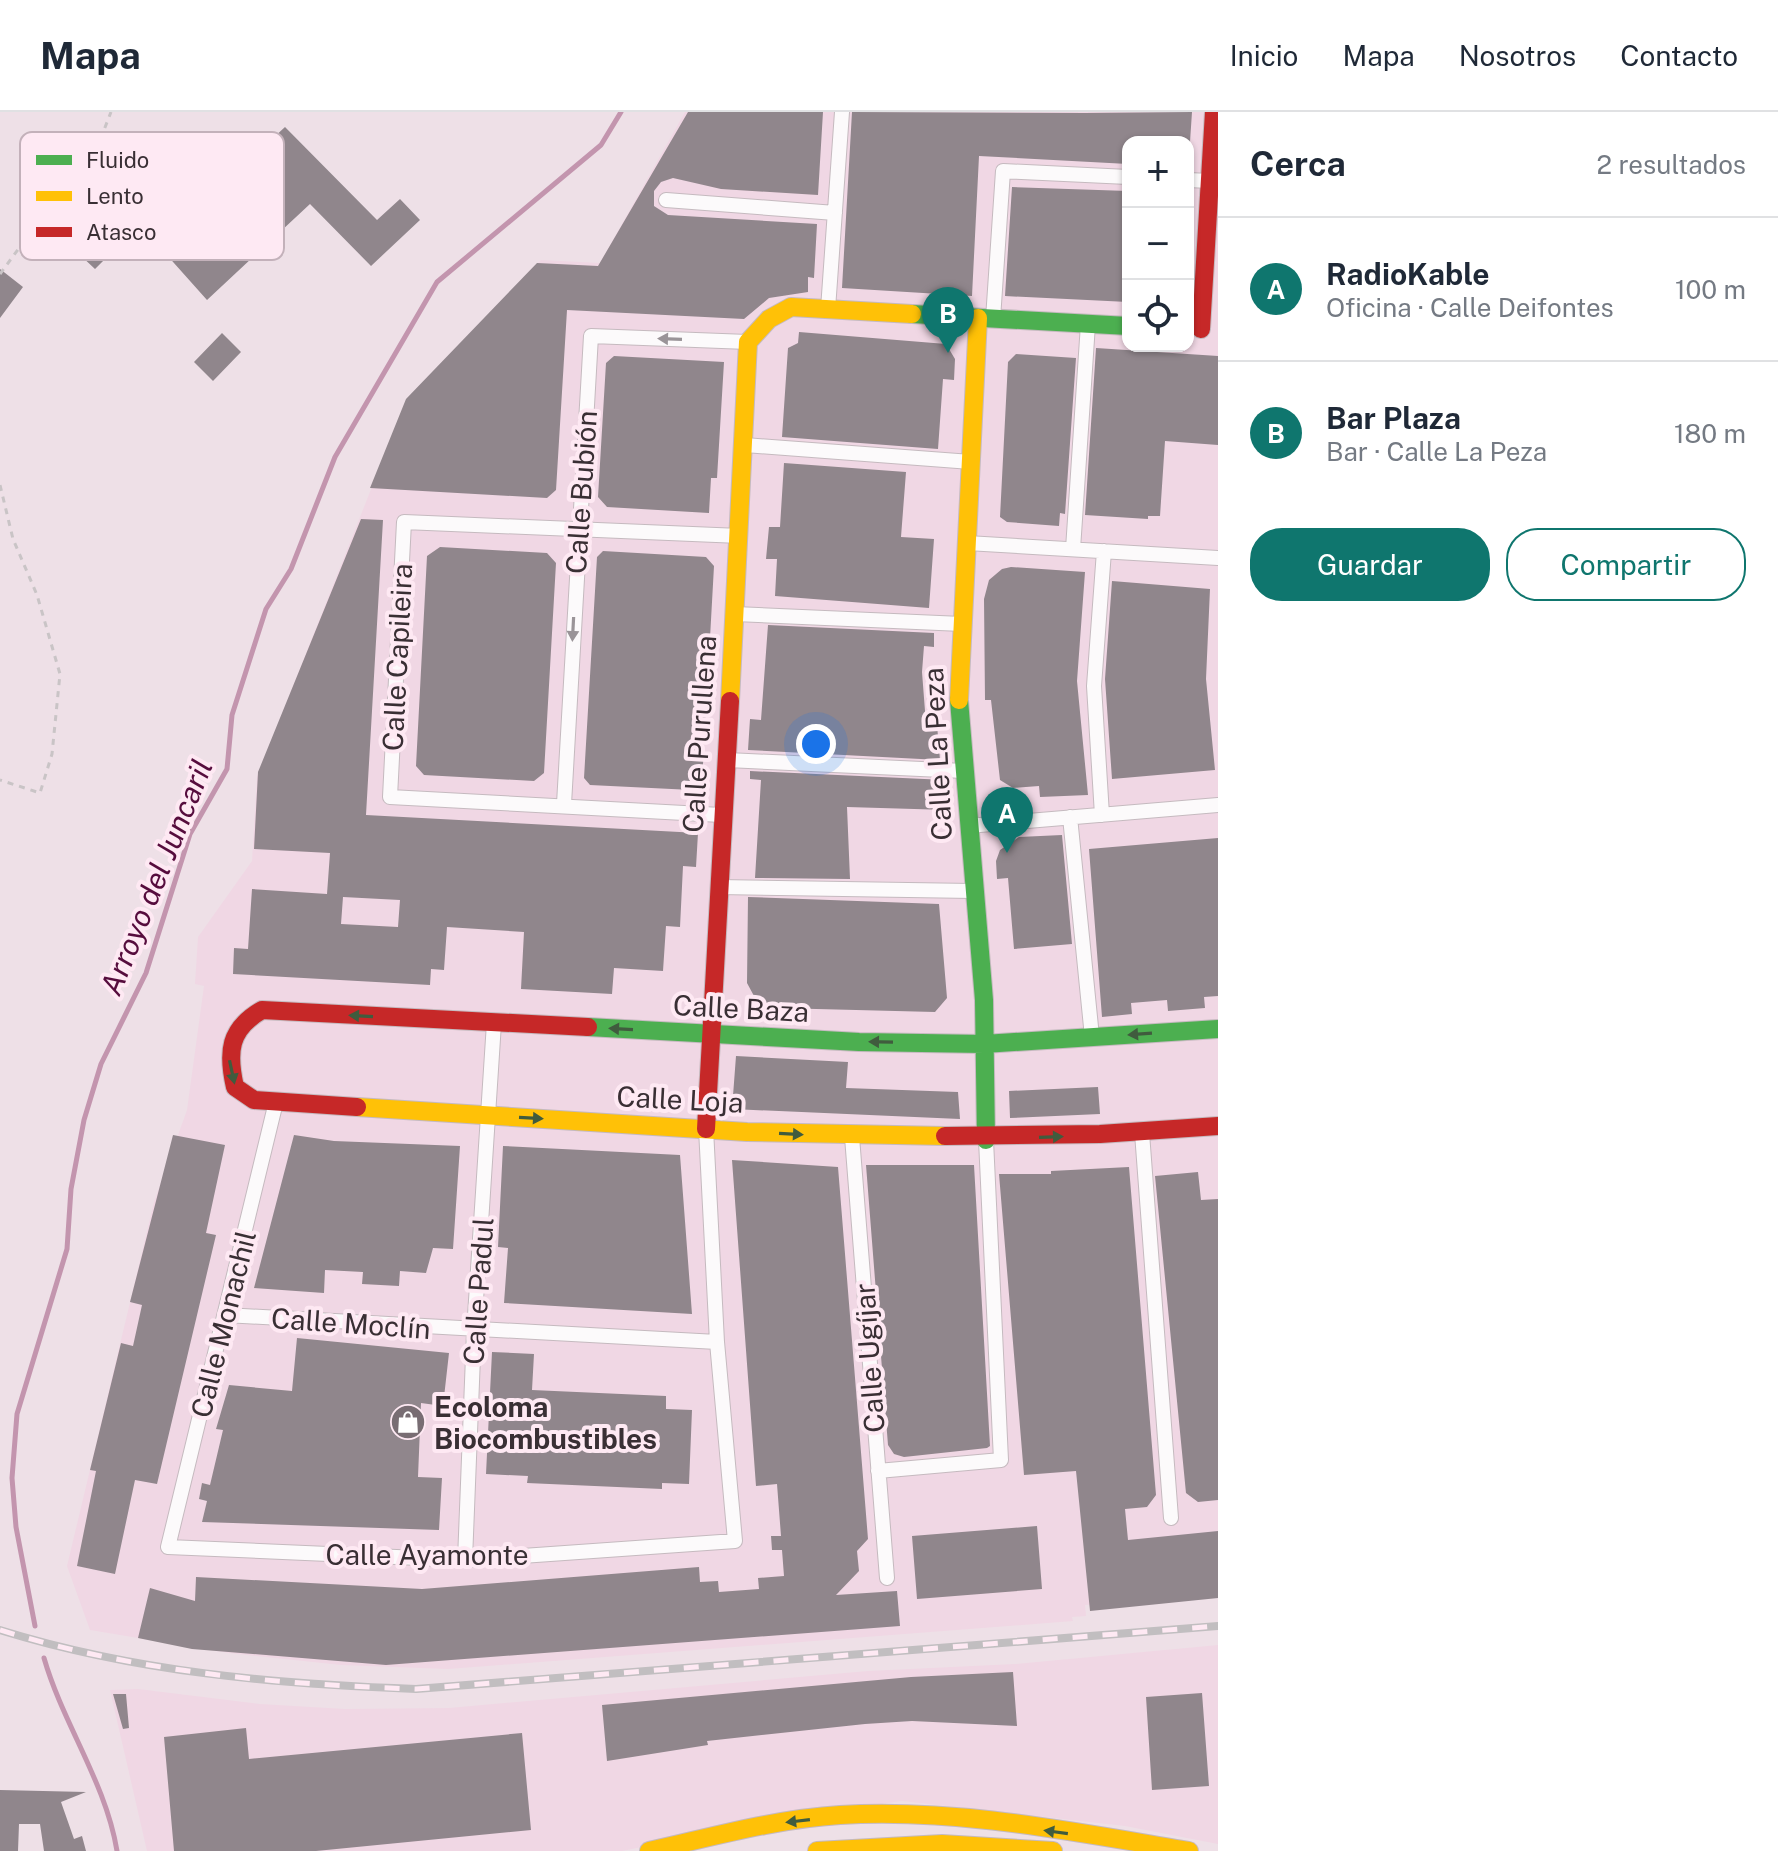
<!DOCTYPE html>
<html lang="es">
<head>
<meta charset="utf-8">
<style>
	body { margin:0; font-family:"Public Sans",sans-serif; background:#f2f2f3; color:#1f2937 }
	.controls { position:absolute; right:24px; top:24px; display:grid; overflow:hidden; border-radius:16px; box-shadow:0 2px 6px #0004 }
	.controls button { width:72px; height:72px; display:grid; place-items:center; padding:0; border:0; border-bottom:2px solid #e0e1e3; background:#fff; color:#1f2937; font:40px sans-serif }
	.you { position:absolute; left:816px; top:632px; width:28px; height:28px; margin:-20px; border:6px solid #fff; border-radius:50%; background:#1a73e8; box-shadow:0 0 0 12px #1a73e833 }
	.badge { display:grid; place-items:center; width:52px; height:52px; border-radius:50%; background:#0f766e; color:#fff; font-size:26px; font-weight:700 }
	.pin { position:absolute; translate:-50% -66px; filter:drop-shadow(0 2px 4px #0008) }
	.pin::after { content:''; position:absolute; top:42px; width:28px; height:24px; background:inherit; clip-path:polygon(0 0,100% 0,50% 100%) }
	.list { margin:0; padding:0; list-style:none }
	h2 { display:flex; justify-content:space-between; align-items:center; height:104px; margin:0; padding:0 32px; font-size:34px }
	h2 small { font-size:26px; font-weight:400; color:#747a83 }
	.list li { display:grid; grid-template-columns:52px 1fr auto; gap:24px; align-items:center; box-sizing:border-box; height:144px; padding:0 32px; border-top:2px solid #e0e1e3 }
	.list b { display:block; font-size:30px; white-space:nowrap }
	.list p { margin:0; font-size:26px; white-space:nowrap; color:#747a83 }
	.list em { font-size:26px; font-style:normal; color:#747a83 }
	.actions { display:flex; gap:16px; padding:24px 32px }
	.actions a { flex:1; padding:18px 0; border:2px solid #0f766e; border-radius:32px; text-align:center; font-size:28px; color:#0f766e }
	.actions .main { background:#0f766e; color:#fff }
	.icon { flex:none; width:44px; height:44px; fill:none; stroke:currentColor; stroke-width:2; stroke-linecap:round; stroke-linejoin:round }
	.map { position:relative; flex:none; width:1218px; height:1739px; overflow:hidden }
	header { display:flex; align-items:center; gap:48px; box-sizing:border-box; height:112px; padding:0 40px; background:#fff; border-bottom:2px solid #e0e1e3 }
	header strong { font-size:38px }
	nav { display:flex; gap:44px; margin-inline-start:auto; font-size:28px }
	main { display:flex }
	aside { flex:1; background:#fff }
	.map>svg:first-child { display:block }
	.built { fill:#f0d7e4; fill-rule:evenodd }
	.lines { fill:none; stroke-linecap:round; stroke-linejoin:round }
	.stream { stroke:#c395ae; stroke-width:5 }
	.building { fill:#90868c; fill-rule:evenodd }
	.street-casing { stroke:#c5babf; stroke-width:16 }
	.fast-casing { stroke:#c5babf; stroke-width:20 }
	.slow-casing { stroke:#c5babf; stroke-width:20 }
	.jam-casing { stroke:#c5babf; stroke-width:20 }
	.path { stroke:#c9c4c6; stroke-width:3; stroke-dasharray:6 6; stroke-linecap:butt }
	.street { stroke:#fcfafb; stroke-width:14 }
	.fast { stroke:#4caf50; stroke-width:18 }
	.slow { stroke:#ffc107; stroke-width:18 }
	.jam { stroke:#c62828; stroke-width:18 }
	.rail-casing { stroke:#c1bec0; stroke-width:8 }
	.rail { stroke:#fee9f3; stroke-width:5; stroke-dasharray:15; stroke-linecap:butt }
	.oneway { fill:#9a9498 }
	.oneway2 { fill:#405c3e }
	.labels { text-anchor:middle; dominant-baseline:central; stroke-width:8; stroke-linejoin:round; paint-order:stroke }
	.street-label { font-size:28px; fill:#392f34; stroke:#fee9f3 }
	.poi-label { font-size:28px; font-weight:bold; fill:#392f34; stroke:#fee9f3; text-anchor:start }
	.water-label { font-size:30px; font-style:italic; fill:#560c3d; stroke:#fee9f3 }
	.key { fill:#fee9f3; stroke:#c3b1ba; stroke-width:2 }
	.key-label { font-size:22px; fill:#392f34 }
</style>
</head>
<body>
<header>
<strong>Mapa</strong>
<nav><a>Inicio</a><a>Mapa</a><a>Nosotros</a><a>Contacto</a></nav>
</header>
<main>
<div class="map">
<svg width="1218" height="1739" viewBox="0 0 1218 1739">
	<rect width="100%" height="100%" fill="#eee0e7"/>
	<!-- built -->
	<path class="built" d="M685,0h533v1483l-133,10 1,11 -14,1 1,4 -625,48 -107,-4 -112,-12 -139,-23 -23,-64 87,-364 33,-92 17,-124 -9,-2 3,-47 54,-76 5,-84 149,-376 135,-141 59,3zM1128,30h60v204h-60z
		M1218,1533v199l-93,-18 -223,-25 -109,15 -171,35h-475l-37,-161 28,-1 122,15 85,5 104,-1 419,-37 147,-7z"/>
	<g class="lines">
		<!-- stream -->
		<path class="stream" d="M35,1514l-19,-99 -4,-49 5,-64 50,-165 4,-60 13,-69 17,-56 45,-91 44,-139 37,-65 5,-54 34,-106 25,-40 44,-112 102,-175 164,-137 20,-33
			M44,1546c19,66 62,125 73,193"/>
	</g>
	<!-- building -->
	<path class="building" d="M688,0h135l-5,83 -97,-6 -48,-11 -12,4 -7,9v15l14,9 149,9 -3,54 -6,-1v15l-39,6 -25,21 -177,-9 -11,180 -9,8 -177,-10 36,-89 131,-136 61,3z
		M852,0l233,1 107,-1 -2,30h-62v22l-149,-8 -7,140 -130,-8z
		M285,15l92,93 23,-21 20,21 -49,46 -61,-62 -103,96 -50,-56 42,-38 5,6 45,-42 -5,-5z
		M1012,75l116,4v111l-123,-6z
		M57,91l22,18 -7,9 32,30 -9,9 -51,-48z
		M0,157l23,18 -23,31z
		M799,220l147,12 9,15 -1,21 -11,-1 -5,70 -156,-12 6,-89 10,-5z
		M222,221l19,19 -28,29 -19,-19z
		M1096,236l122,8v89l-53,-4 -5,75h-12v3l-63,-4z
		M1016,242l60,4 -11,156 -5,-1 -1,13 -52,-4 -7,-5 8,-155z
		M614,244l110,6 -7,116h-6l-2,35 -102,-6 -9,-10 8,-134z
		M784,351l122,9 -5,65 33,2 -5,69 -154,-12 2,-37h-11l3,-32h11z
		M361,407l22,1 -17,295 332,18 -2,34 -13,-1 -3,61 -14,-1 -3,45 -49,-3 -2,26 -91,-5 3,-57 -77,-5 -3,43 -13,-1 -1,16 -197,-11 1,-26 14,1 4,-60 75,5 3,-41 -76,-4 4,-77zM343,785l57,3 -2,27 -57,-3z
		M440,435l107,6 9,10 -12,210 -10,8 -110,-6 -8,-9 11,-210z
		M603,439l103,6 8,9 -12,216 -10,8 -102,-5 -6,-7 13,-221z
		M1011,455l74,5 -8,109 11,114 -48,2 -1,-11 -26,2 -13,-8 -9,-80h-6l-1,-101 5,-19 13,-11z
		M1112,469l98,8 -4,90 9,91 -103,9 -7,-100z
		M768,513l166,8v14l-10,-1 -2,26 4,52 11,1 3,35 -192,-10 2,-31 11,1z
		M750,659l196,9 2,30 -101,-3 3,72 -95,-1 6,-98 -11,-1z
		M1062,723l10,109 -58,5 -6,-71 -11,1 -1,-18 4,-11 19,-13z
		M1218,726v158l-14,1 1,11 -37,3 -1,-11 -36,3 1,11 -30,3 -13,-168z
		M748,785l191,7 8,94 -12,14 -158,-4 -12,-3 -11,-9 -7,-13z
		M736,944l112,6 -2,26 112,4 2,27 -228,-10z
		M1098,975l2,27 -90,4 -1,-27z
		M173,1023l52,10 -19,88 10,2 -59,249 -22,-4 -20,94 -38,-8 19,-95 -6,-1 31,-127 12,3 9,-41 -12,-3z
		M294,1023l40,6 126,5 -7,103 -20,-1 -7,25 -26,-2 -1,15 -37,-2 1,-12 -38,-2 -1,23 -70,-5z
		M503,1034l177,9 12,159 -188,-11 4,-55 -10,-1z
		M732,1048l106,7 30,372 -11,12 2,20 -23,24 61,-4 3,35 -514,39 -194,-16 -54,-11 12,-50 45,13 1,-24 226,12 277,-22 1,15 18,-1 1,11 40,-3 -1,-11 26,-2 -2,-26h-10l-1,-14h10l-4,-52 -21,2z
		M866,1053h108l16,281 -3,2 -83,9 -10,-3 -6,-9z
		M1129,1055l27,328 -9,12 -22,2 3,31 90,-9v67l-128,13 -14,-140 -52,4 -25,-301h52v-3z
		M1198,1060l3,28 17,-1v301l-20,2 -12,-9 -31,-317z
		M297,1226l152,15 -6,53 -22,-3 -3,74 24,1 -3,52 -237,-8 5,-21 -8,-2 3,-16 8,2 13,-55 -7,-1 13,-44 63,6z
		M492,1240l42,2 -2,36 134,6v13l26,1 -3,74 -27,-1v6l-135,-6 1,-7 -42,-2z
		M1037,1414l5,63 -125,10 -5,-63z
		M1013,1560l4,54 -105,-5 -47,3 -158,17 1,4 -101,16 -5,-56 309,-28z
		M1202,1581l7,93 -57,4 -6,-93z
		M113,1582h13l3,34 -6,1z
		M246,1616l3,31 273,-26 9,97 -215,21h-142l-10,-114z
		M0,1678l86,2 -25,10 13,37 8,-3 4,15h-42l-4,-27h-21l-1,27h-18z"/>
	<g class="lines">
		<!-- street casing -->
		<g class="street-casing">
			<path id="street" d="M1188,68l22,1
				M666,88l169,13
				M828,197l14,-197
				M993,207l10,-148 125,6
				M745,333l226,17
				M967,431l251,15
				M1073,437l15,-225
				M735,502l227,10
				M727,648l237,11
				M564,692l27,-468 157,6
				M721,703l-331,-18 14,-275 336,14
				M1102,703l-8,-129 10,-135
				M1070,705l22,220
				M968,714l250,-21
				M718,775l255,4
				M276,990l-108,445 297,13 270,-19 -18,-199 -11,-213
				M1142,1021l29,385
				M852,1025l35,441
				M225,1203l492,27
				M878,1359l123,-11 -15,-320
				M465,1448l9,-229 20,-308"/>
		</g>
		<!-- fast casing -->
		<g class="fast-casing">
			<path id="fast" d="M912,202l216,12
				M959,588l25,300 2,140
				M588,915l271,15 125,2 234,-15"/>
		</g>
		<!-- slow casing -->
		<g class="slow-casing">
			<path id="slow" d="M959,588l19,-382
				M730,589l18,-359 21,-23 22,-12 121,7
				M357,995l390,25 198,4
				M649,1739c63,-14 126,-32 191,-36 117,-7 234,17 349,36
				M817,1739l125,-7 111,7"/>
		</g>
		<!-- jam casing -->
		<g class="jam-casing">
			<path id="jam" d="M1201,217l13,-217
				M357,995l-103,-7 -19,-13c-8,-35 -6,-58 27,-77l326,17
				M706,1017l24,-428
				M945,1024l155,-2 118,-8"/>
		</g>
		<!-- path -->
		<path class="path" d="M0,162l102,-139 9,-23
			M0,373l13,54 24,56 23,79 -8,80 -12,39 -40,-13"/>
		<!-- street -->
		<use href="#street" class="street"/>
		<!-- fast -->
		<use href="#fast" class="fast"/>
		<!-- slow -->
		<use href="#slow" class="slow"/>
		<!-- jam -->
		<use href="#jam" class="jam"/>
		<!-- rail casing -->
		<g class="rail-casing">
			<path id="rail" d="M0,1518c136,42 274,54 416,59l802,-63"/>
		</g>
		<!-- rail -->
		<use href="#rail" class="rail"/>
	</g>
	<!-- one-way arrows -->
	<defs><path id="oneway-solid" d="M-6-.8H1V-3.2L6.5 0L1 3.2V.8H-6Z" transform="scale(2)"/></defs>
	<g class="oneway">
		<use href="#oneway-solid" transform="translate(670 227) rotate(-178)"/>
		<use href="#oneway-solid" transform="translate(573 517) rotate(93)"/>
	</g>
	<g class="oneway2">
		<use href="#oneway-solid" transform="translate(361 904) rotate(-177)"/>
		<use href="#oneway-solid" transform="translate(621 917) rotate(-177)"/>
		<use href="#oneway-solid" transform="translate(1140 922) rotate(176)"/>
		<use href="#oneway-solid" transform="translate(881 930) rotate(-179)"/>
		<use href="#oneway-solid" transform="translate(232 960) rotate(78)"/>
		<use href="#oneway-solid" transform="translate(531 1006) rotate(3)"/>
		<use href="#oneway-solid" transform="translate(791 1022) rotate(3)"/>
		<use href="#oneway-solid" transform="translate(1051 1025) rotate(-2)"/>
		<use href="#oneway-solid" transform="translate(798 1709) rotate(173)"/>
		<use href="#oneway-solid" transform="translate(1056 1720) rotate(-172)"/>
	</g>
	<!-- icons -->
	<defs>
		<g id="shop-disc" transform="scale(1.8)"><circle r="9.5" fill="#786d73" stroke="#fee9f3"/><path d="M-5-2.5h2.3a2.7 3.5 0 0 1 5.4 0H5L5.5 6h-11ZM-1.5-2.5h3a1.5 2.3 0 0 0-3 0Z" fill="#fff"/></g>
	</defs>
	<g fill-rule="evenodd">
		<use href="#shop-disc" x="408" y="1310"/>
	</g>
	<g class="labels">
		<!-- street labels -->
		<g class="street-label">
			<text transform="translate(581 380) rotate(-86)">Calle Bubión</text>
			<text transform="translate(397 545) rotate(-87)">Calle Capileira</text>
			<text transform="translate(699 622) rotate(-86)">Calle Purullena</text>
			<text transform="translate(937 642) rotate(-93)">Calle La Peza</text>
			<text transform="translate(741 896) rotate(3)">Calle Baza</text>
			<text transform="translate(680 987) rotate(3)">Calle Loja</text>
			<text transform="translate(478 1179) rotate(-86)">Calle Padul</text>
			<text transform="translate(351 1211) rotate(4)">Calle Moclín</text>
			<text transform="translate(223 1212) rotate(-76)">Calle Monachil</text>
			<text transform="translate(869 1246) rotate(-94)">Calle Ugíjar</text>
			<text x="427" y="1442">Calle Ayamonte</text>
		</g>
		<!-- poi labels -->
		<g class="poi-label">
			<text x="434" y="1294">Ecoloma<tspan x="434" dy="32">Biocombustibles</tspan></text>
		</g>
		<!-- water labels -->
		<g class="water-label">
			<text transform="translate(156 765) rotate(-68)">Arroyo del Juncaril</text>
		</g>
	</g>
	<!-- legend -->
	<rect x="20" y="20" width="264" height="128" rx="12" class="key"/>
	<rect x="36" y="43" width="36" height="10" fill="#4caf50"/>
	<rect x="36" y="79" width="36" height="10" fill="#ffc107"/>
	<rect x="36" y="115" width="36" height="10" fill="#c62828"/>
	<g class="key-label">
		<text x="86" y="56">Fluido</text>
		<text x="86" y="92">Lento</text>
		<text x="86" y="128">Atasco</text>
	</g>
</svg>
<div class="controls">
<button>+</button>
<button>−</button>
<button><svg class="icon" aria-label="locate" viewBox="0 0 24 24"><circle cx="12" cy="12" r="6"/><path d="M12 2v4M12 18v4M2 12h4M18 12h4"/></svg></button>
</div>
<div class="you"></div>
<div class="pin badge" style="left:1007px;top:741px">A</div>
<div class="pin badge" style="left:948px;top:241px">B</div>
</div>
<aside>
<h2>Cerca<small>2 resultados</small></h2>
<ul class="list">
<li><span class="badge">A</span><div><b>RadioKable</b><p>Oficina · Calle Deifontes</p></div><em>100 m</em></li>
<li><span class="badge">B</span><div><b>Bar Plaza</b><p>Bar · Calle La Peza</p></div><em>180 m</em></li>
</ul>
<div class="actions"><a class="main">Guardar</a><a>Compartir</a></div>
</aside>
</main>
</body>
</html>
